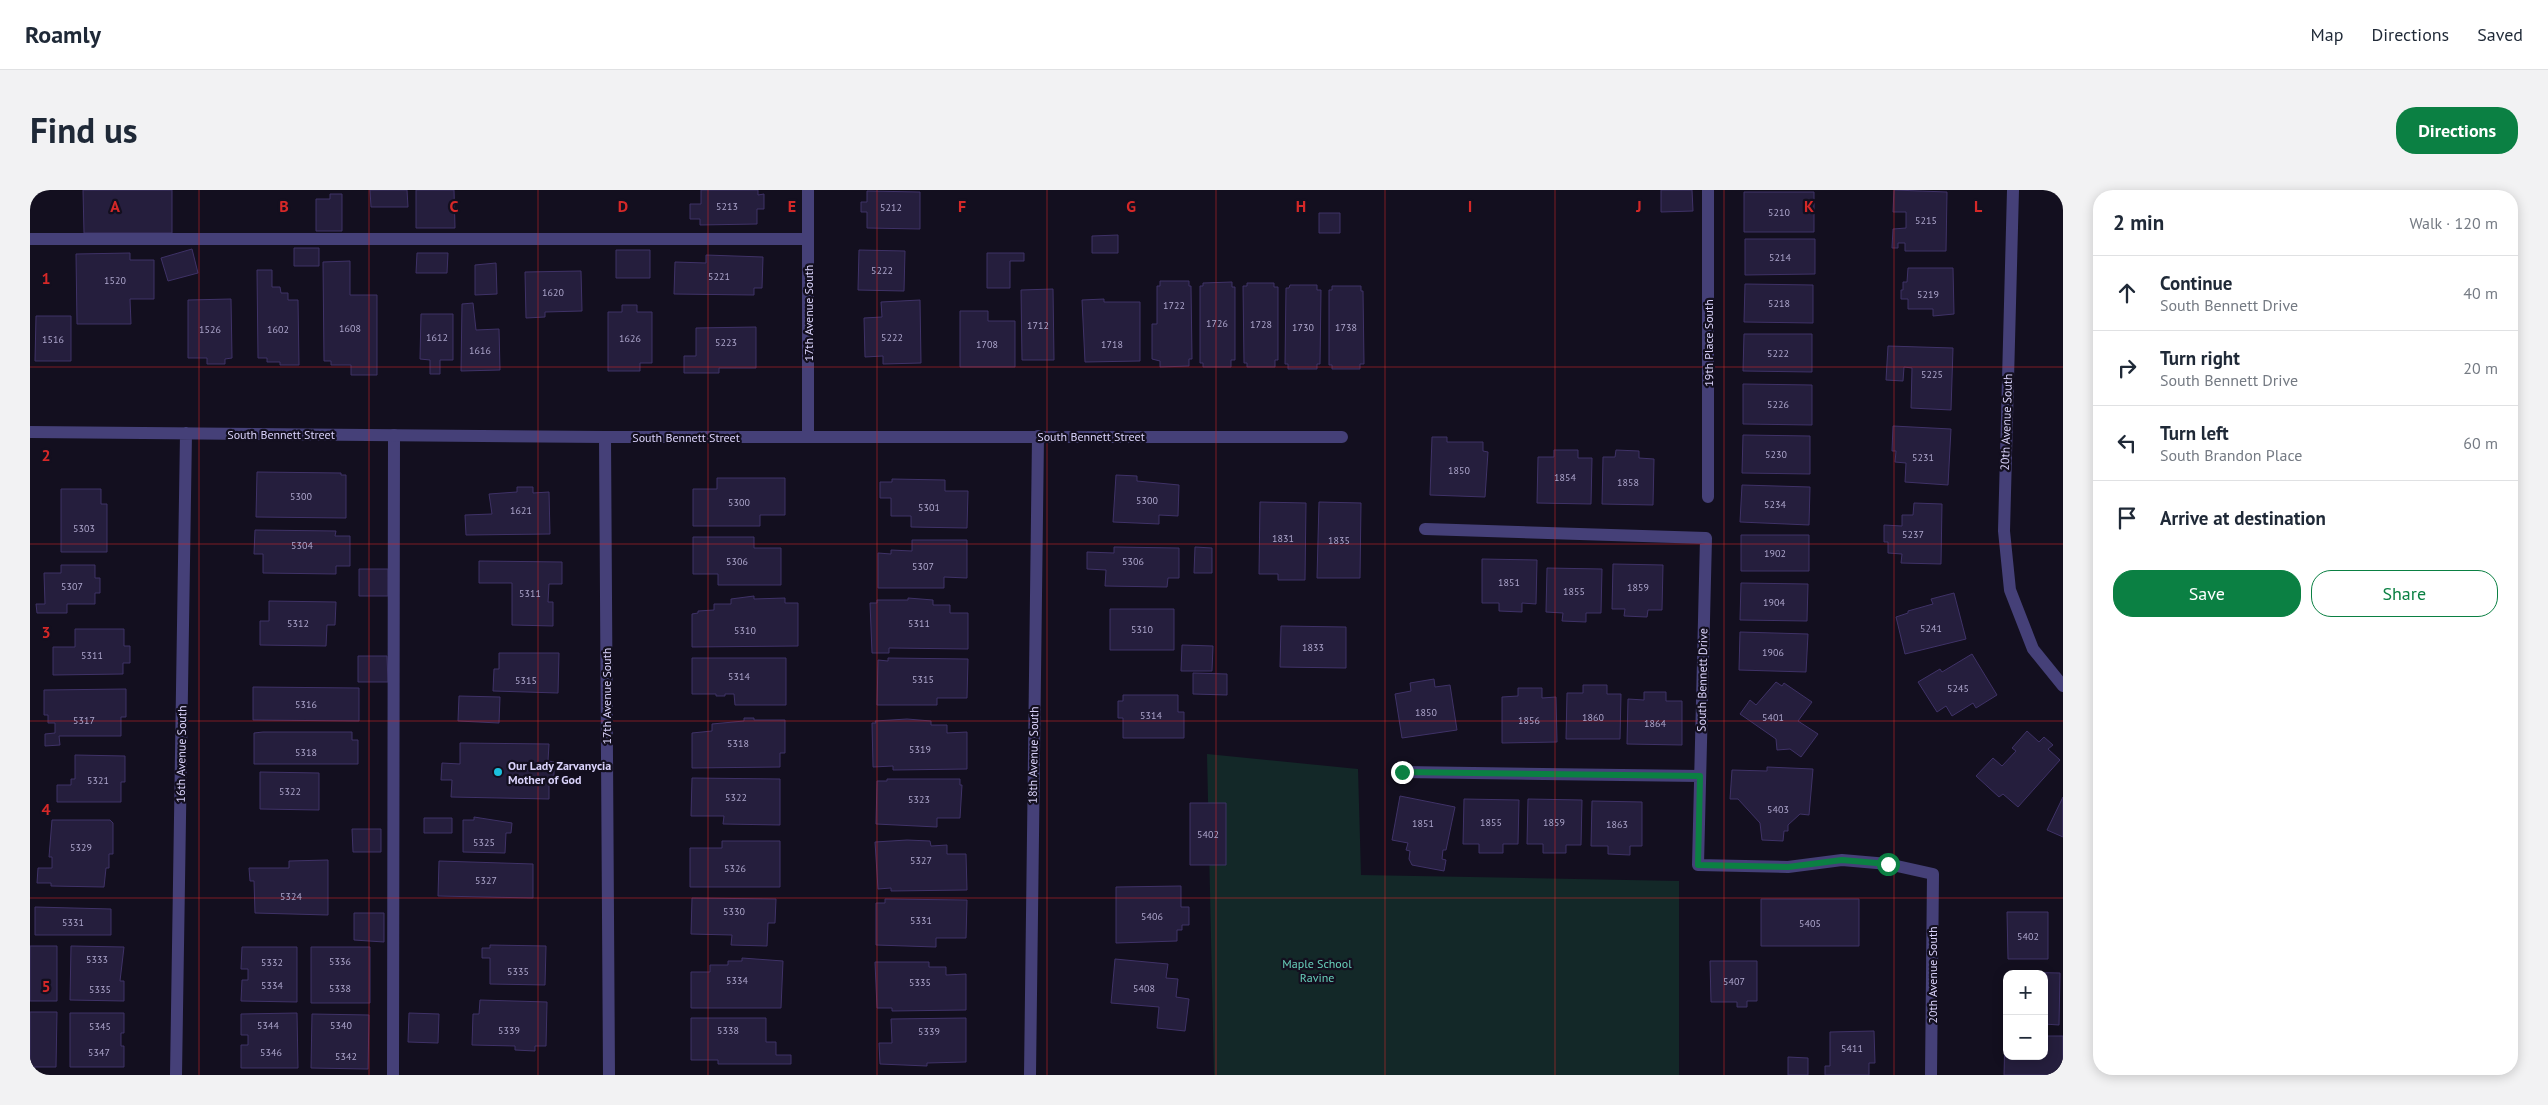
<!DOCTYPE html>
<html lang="en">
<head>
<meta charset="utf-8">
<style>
	body { margin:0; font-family:"PT Sans",sans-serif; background:#f2f2f3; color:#1f2937 }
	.controls { position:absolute; right:15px; bottom:15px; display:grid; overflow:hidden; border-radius:10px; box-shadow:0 2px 12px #0003 }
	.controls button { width:45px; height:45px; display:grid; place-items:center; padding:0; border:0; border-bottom:1px solid #e0e1e3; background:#fff; color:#1f2937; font:25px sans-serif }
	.stop { position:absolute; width:15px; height:15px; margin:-11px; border:4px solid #0b8043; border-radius:50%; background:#fff }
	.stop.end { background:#0b8043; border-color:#fff; box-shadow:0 1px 5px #0008 }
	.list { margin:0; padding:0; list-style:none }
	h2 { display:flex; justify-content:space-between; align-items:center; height:65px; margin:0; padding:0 20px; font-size:21px }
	h2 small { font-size:16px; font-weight:400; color:#747a83 }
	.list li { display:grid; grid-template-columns:32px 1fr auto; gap:15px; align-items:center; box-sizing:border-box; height:75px; padding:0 20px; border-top:1px solid #e0e1e3 }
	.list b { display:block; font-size:19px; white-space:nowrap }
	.list p { margin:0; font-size:16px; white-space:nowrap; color:#747a83 }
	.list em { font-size:16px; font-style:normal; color:#747a83 }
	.actions { display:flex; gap:10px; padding:15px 20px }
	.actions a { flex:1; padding:11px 0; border:1px solid #0b8043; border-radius:20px; text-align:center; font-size:18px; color:#0b8043 }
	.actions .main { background:#0b8043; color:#fff }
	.icon { flex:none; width:28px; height:28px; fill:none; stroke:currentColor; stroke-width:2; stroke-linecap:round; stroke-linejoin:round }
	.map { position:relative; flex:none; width:2033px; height:885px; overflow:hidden; border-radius:20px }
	header { display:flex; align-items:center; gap:30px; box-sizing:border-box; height:70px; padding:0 25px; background:#fff; border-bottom:1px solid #e0e1e3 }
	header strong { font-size:24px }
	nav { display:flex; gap:28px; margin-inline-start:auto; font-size:18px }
	.intro { display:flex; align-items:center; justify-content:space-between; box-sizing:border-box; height:120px; padding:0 30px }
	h1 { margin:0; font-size:35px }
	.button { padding:12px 22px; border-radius:20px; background:#0b8043; color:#fff; font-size:18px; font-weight:700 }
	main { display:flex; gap:30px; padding:0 30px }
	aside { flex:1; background:#fff; border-radius:20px; box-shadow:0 2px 12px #0003 }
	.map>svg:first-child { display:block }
	.green { fill:#132828 }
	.building { fill:#251e3d; stroke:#3f3267 }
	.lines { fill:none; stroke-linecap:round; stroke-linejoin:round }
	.lane { stroke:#454078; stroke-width:12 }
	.street { stroke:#454078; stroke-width:12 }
	.route { stroke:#0b8043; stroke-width:6 }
	.grid { fill:none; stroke:#d62828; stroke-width:1; stroke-opacity:0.55 }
	.poi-dot { fill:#1bc0dd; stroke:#130f1f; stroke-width:2 }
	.labels { text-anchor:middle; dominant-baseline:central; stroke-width:4.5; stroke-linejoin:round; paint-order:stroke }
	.number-label { font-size:10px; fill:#aca5cb }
	.street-label { font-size:12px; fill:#d9d2fa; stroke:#130f1f }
	.poi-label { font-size:12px; font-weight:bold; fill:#d9d2fa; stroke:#130f1f; text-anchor:start }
	.park-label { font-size:12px; fill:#68d0bb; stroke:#130f1f }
	.grid-label { font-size:16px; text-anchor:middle; font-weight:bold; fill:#d62828; stroke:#130f1f; stroke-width:4.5; stroke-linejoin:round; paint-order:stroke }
</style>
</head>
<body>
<header>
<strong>Roamly</strong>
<nav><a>Map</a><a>Directions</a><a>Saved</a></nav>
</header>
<div class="intro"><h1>Find us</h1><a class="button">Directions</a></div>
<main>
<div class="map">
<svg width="2033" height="885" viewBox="0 0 2033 885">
	<rect width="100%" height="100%" fill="#130f1f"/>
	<!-- green -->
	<path class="green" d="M1177,564l151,15 3,106 318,6v194h-465z"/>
	<!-- building -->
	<path class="building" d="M53,0h89v43h-88z
		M340,0h37l1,17h-37z
		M386,0h38l1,38h-39z
		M671,0h57v5l6,-1v15h-7v15l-57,1v-6h-10v-15h11z
		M1631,0h31l1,21 -32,1z
		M1864,0l53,2 -1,59h-41v-8h-7v5h-6l1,-19 13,-1v-16h-13z
		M837,1l53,1v37l-53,-1v-16h-6v-10h6z
		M1714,2h70v40h-70z
		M300,4h12v37h-26v-32h14z
		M1289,23h21v20h-21z
		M1088,45v18h-26v-17z
		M1715,49h70v35l-70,1z
		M264,58h25v18h-25z
		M162,59l6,24 -30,8 -7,-23z
		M586,60h34v28h-34z
		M829,60l46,1 -1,40 -46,-1z
		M100,63v7h24v39h-24l1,25h-54l-1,-70z
		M387,63h31l-1,20h-31z
		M957,63h37v8h-14v27h-23z
		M676,65l57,2 -1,31h-8v7l-80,-1 1,-32 31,1z
		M320,71v34h27v80h-26v-10h-20v-4h-7l-1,-99z
		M466,73l1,31 -22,1v-30z
		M1878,78h45l1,46 -21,2v-7h-25v-10h-7v-9h2v-8h4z
		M227,80h15v17h8l1,6h7v7h10l1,65h-19v-3h-13v-4h-9z
		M551,81l1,40 -37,1v5l-19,1 -1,-46z
		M1130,91h29v5h2l1,73h-3v7l-29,1v-6l-8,-2v-35h5v-38h3z
		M1202,92v5h3v73h-4v7h-28v-4h-3v-77h3v-3z
		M1217,93h27v4h4v73h-3v7h-28v-4h-3l-1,-77h4z
		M1715,94l68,1v38l-69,-1z
		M1260,95h27v5h4l-1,74h-3v5h-29v-5h-3l1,-76h3z
		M1302,96h29v5h2l1,73h-4v5h-28v-4h-3v-75h3z
		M1023,99l1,71h-32l-1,-70z
		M201,109l1,59 -7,1v5h-18v-6h-19v-58z
		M1074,109v3h36v59l-55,1 -3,-62z
		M890,110l1,63 -38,1v-8l-18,1 -1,-39 18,-1 -1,-15z
		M443,113l3,27 23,-1 1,41 -39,1 1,-67z
		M592,115h15v7h15v51h-12v8h-32v-59h14z
		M930,121h28v10h27v46h-55z
		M391,124h32v46h-13v14h-10v-14l-10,-1z
		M6,126h35v45h-36z
		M726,137v41h-37v5h-35v-17h12v-28z
		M1714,144h68v38l-69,-1z
		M1858,156l65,2 -2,62 -40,-2 1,-40 -8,-1 -1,14 -17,-1z
		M1713,194l69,1v40l-69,-1z
		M1863,236l58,3 -3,56 -43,-3 1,-19 -11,-1 1,-11h-4z
		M1713,245l67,1v38l-68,-1z
		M1402,247h15v5h36v9l5,1 -3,45 -55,-2z
		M1524,260h24v8h14l-1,46 -54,-1 1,-46h16z
		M1586,260l23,1v7l15,1 -1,46 -51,-1 1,-47h12z
		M227,282l84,1v2h5v43l-90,-1z
		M1086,285l21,1v5l42,4 -1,31 -19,-1v9l-46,-2z
		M687,288h68v37h-25v11h-67v-37h24z
		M862,289l53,1v11h23l-1,37 -56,-1v-11h-20v-18h-11v-16h12z
		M1712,295l68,2 -1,38 -69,-3z
		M487,297h16v6l16,-1 1,42 -84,1 -1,-20 27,-1 -3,-20 28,-2z
		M31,299h40v15h6v48h-46z
		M1230,312l46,1 -1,77h-27v-6h-19z
		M1289,312l42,1 -1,75h-43z
		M1884,313l28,1 -1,60 -40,-1 1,-9 -14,-1v-11h-4v-17l18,1v-11h11z
		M225,340l81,1 -1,5h15v30h-14v8l-73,-1v-19h-9z
		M1711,345h68v36h-68z
		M663,347h61v11h27v37h-63v-11h-25z
		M882,350h55v38l-23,-1v11h-66v-35l13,1v-4l21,1z
		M1084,357l65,1v30h-11l-1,9 -62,-1 1,-16 -19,-1v-17l27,1z
		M1165,357l17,1v25h-18z
		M1452,369l55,1 -1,44 -14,-1v9l-23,-1v-8h-17z
		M449,371l83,1v22h-13l-1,18h5v24l-41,-1v-42h-33z
		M1583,374l50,1 -1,45h-14l-1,7 -23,-1 1,-7h-13z
		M31,375h34v13h5v15h-5v11h-28v9h-30l-1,-9h9l-1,-31h17z
		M1517,378l55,1 -1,44h-15v9l-24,-1 1,-8 -17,-1z
		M329,379h29v27h-29z
		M1711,393l67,1 -1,37 -67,-1z
		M1924,403l12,46 -61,15 -9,-37 12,-4v-2l25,-7 -2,-5z
		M724,406v3l31,-1v5h13v43l-106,1v-33l6,-1v-2l16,-1v-6h17v-5z
		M878,408l25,2v5h17v8h18v36l-79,-1v5h-17l-2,-50h7v-3h31z
		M239,411l67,1 -1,23h-8l-1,21 -66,-1v-24h9z
		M1080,419h64v41h-64z
		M1251,436l65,1v41l-66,-1z
		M45,439h49v17h6v17h-7v11l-70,1v-28h22z
		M1710,442l68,2 -2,38 -67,-2z
		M1152,455l31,1 -1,25h-31z
		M469,463h60l-1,40 -65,-2 1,-22h5z
		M1942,464l25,41 -21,13 -3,-5 -21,13 -6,-10 -9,6 -19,-30 22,-13 2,3z
		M328,466h29l1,26h-30z
		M662,468h94v47h-51l-1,-11h-9v2h-9v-2h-24z
		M858,468l80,1 -1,39h-30v7h-60l1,-45 10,1z
		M1163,483l34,1v21l-34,-1z
		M1404,489l1,8 15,-2 7,45 -55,8 -7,-44 16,-3 -1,-8z
		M1746,492l6,4 2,-3 28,19 -14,19 20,13 -17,23 -11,-8 -13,1 -1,-11 -36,-25 10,-14 6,5z
		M1553,495h24v9h14l-1,45h-54l1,-46h16z
		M223,497l106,1v33l-106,-1z
		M1488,498h24v10l14,-1 1,45 -55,1v-46l16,-1z
		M96,499v28h-5v19h-62l1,9 -15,1v-12l10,-1v-10h-7v-8h-4v-25z
		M1614,502h22v9h16v44l-55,-1 1,-45 16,1z
		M1093,505h55v17h6v26h-61v-20h-5v-17h5z
		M429,506l41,1 -1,26 -41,-2z
		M714,528h10v2h31v33h-5v14l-88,1v-35l20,-2v-7l32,-3z
		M877,529l24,2v4h16v8l20,-1v37l-74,1v-4l-20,1 -1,-44h4l-1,-2z
		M1997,541l12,11 5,-5 9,8 -5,4 12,11 -42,47 -15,-13 -4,3 -23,-21 17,-18 9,8 14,-15 -4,-3z
		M233,542h89v8h6v24h-104v-31z
		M430,553l89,1 -1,17 6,1v20h-5v17l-98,-2 1,-17h-11l1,-17 18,1z
		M45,565l50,1v26h-4v20h-64v-17h14v-6h4z
		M1737,577l46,2 -4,46 -9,-1 -12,11v6h-4l-1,10 -21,-1 -2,-17 -22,-24h-8l2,-29 35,1z
		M230,582l59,1v37l-59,-1z
		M662,588l88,1v46l-57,-1 1,-8h-33z
		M857,589h73v6h2l-2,33h-23v9l-61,-3 1,-43h10z
		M1370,606l55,11 -9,43h-3l-1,9 4,1 -2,11 -32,-6 -3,-6 1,-8 -4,-1 2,-7 -16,-3z
		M2033,607v40l-16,-7z
		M1434,609l55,1 -1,44h-15v9h-24v-9h-16z
		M1498,609l54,1 -1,45h-15v8h-23v-9h-16z
		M1562,611l50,1v44h-12v9l-22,-1v-8h-17z
		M1160,613h36v62h-36z
		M444,627l38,6 -1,10h-5l-1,20 -42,-1v-32h11z
		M394,628h28v15h-28z
		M22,630h58l3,3v31h-4v14h-3l-2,19 -53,-1v-3h-14l1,-15h14v-11h-3z
		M322,639h29v23h-28z
		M877,650l23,1 1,5 16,-1v9h19l1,36 -76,1v-3l-13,1 -3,-47z
		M692,651h58v46h-90v-39h32z
		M298,670v55l-73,-2 -1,-32h-4l-1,-13h40v-7z
		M409,671l94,3v34l-95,-2z
		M1151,696v21h8v18h-7v5h-5v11l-61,2v-56z
		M662,708l84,1 -1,24h-7l-1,23 -36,-1 1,-10 -41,-1z
		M855,709l82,1 -1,38h-30v9l-60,-2v-42h9z
		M1731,709h98v47h-98z
		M5,717l76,2v26h-76z
		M1977,722h41v47h-40z
		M324,723h30v29l-30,-2z
		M460,755l56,1 -1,39 -55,-1v-26h-8v-10h8z
		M0,756h27v55h-27z
		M41,756l53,1 -4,34h4v20l-54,-1z
		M212,757h55v55l-56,-1 1,-21h6v-11h-7z
		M281,757h59v56h-59z
		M712,768l41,3 -2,47h-90v-36h19v-7h18v-4h14z
		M1085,769l53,5 -2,14 12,1 -2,18 13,2 -4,32 -28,-3 2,-21 -48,-4z
		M1680,771h47v40h-10v6h-10v-5h-26z
		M845,772h54v5h17v8l20,-1v36l-74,1v-3h-15z
		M1980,782l50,1 -1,52 -15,-1v-50z
		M450,810l67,2 -1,44h-11v5l-20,-1v-4l-43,-1 1,-31h6z
		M0,822h27l-1,55h-26z
		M40,823h54v20h-3v13h3v21h-54z
		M267,823l1,55h-57v-23h7v-10h-7v-21z
		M379,823l30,1 -1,29 -30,-1z
		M282,824l57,1 -1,54 -57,-1z
		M661,828h75v24h10v13h15v9h-73v-4h-27z
		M936,828v44l-39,1v3l-47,-2 -1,-21h13l-1,-24z
		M1844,841l1,32h-6v12h-44v-9h5v-34z
		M1975,845l2,21h37v-20h19v39h-59z
		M1758,867l20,1v17h-20z"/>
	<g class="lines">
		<!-- lane -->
		<path class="lane" d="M0,49h778
			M363,885l1,-640"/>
		<!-- street -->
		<path class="street" d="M1983,0l-9,341 6,59 23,59 30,37
			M0,242l575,5h737
			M575,247l4,638
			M778,247v-247
			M1678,307v-307
			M1395,339l281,9 -8,327 90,2 54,-7 46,4 45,10 -2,201
			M1373,582l297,4
			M146,885l10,-642
			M1000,885l8,-639"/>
	</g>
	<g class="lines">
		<!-- route -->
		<path class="route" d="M1372,582l298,4 -2,89 90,2 54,-7 46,4"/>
	</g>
	<!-- grid -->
	<path class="grid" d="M169,0v885M339,0v885M508,0v885M678,0v885M847,0v885M1017,0v885M1186,0v885M1355,0v885M1525,0v885M1694,0v885M1864,0v885M0,177h2033M0,354h2033M0,531h2033M0,708h2033"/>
	<!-- markers -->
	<circle class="poi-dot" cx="468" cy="582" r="5"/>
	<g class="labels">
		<!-- number labels -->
		<g class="number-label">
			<text x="697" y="16">5213</text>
			<text x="861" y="17">5212</text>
			<text x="1749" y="22">5210</text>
			<text x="1896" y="30">5215</text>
			<text x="1750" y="67">5214</text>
			<text x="852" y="80">5222</text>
			<text x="689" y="86">5221</text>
			<text x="85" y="90">1520</text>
			<text x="523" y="102">1620</text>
			<text x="1898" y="104">5219</text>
			<text x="1749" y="113">5218</text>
			<text x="1144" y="115">1722</text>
			<text x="1187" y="133">1726</text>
			<text x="1231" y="134">1728</text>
			<text x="1008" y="135">1712</text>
			<text x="1273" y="137">1730</text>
			<text x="1316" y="137">1738</text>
			<text x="320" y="138">1608</text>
			<text x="180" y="139">1526</text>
			<text x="248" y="139">1602</text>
			<text x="407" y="147">1612</text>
			<text x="862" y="147">5222</text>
			<text x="600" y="148">1626</text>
			<text x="23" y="149">1516</text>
			<text x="696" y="152">5223</text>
			<text x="957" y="154">1708</text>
			<text x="1082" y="154">1718</text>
			<text x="450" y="160">1616</text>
			<text x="1748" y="163">5222</text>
			<text x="1902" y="184">5225</text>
			<text x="1748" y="214">5226</text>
			<text x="1746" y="264">5230</text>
			<text x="1893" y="267">5231</text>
			<text x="1429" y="280">1850</text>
			<text x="1535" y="287">1854</text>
			<text x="1598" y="292">1858</text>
			<text x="271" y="306">5300</text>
			<text x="1117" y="310">5300</text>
			<text x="709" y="312">5300</text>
			<text x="1745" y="314">5234</text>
			<text x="899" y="317">5301</text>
			<text x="491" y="320">1621</text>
			<text x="54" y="338">5303</text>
			<text x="1883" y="344">5237</text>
			<text x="1253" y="348">1831</text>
			<text x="1309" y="350">1835</text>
			<text x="272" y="355">5304</text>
			<text x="1745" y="363">1902</text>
			<text x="707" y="371">5306</text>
			<text x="1103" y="371">5306</text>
			<text x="893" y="376">5307</text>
			<text x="1479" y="392">1851</text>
			<text x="42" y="396">5307</text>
			<text x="1608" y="397">1859</text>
			<text x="1544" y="401">1855</text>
			<text x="500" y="403">5311</text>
			<text x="1744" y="412">1904</text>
			<text x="268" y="433">5312</text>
			<text x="889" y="433">5311</text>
			<text x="1901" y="438">5241</text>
			<text x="1112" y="439">5310</text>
			<text x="715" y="440">5310</text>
			<text x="1283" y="457">1833</text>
			<text x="1743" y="462">1906</text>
			<text x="62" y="465">5311</text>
			<text x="709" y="486">5314</text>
			<text x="893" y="489">5315</text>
			<text x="496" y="490">5315</text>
			<text x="1928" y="498">5245</text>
			<text x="276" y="514">5316</text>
			<text x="1396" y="522">1850</text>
			<text x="1121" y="525">5314</text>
			<text x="1563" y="527">1860</text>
			<text x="1743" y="527">5401</text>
			<text x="54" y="530">5317</text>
			<text x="1499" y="530">1856</text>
			<text x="1625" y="533">1864</text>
			<text x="708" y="553">5318</text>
			<text x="890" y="559">5319</text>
			<text x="276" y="562">5318</text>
			<text x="68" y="590">5321</text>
			<text x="260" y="601">5322</text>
			<text x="706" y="607">5322</text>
			<text x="889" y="609">5323</text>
			<text x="1748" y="619">5403</text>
			<text x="1461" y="632">1855</text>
			<text x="1524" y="632">1859</text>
			<text x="1393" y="633">1851</text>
			<text x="1587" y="634">1863</text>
			<text x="1178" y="644">5402</text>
			<text x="454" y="652">5325</text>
			<text x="51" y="657">5329</text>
			<text x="891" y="670">5327</text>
			<text x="705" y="678">5326</text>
			<text x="456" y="690">5327</text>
			<text x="261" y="706">5324</text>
			<text x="704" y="721">5330</text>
			<text x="1122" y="726">5406</text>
			<text x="891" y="730">5331</text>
			<text x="43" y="732">5331</text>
			<text x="1780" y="733">5405</text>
			<text x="1998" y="746">5402</text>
			<text x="67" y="769">5333</text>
			<text x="310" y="771">5336</text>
			<text x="242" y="772">5332</text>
			<text x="488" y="781">5335</text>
			<text x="707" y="790">5334</text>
			<text x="1704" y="791">5407</text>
			<text x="890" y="792">5335</text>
			<text x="242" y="795">5334</text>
			<text x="310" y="798">5338</text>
			<text x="1114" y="798">5408</text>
			<text x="70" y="799">5335</text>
			<text x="238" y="835">5344</text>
			<text x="311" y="835">5340</text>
			<text x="70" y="836">5345</text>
			<text x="479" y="840">5339</text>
			<text x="698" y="840">5338</text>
			<text x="899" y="841">5339</text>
			<text x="1822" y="858">5411</text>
			<text x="69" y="862">5347</text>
			<text x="241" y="862">5346</text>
			<text x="316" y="866">5342</text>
		</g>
		<!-- street labels -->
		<g class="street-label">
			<text transform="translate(778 123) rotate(-90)">17th Avenue South</text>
			<text transform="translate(1678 153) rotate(-90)">19th Place South</text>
			<text transform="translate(1976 232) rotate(-88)">20th Avenue South</text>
			<text x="251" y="244">South Bennett Street</text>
			<text x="1061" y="246">South Bennett Street</text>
			<text x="656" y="247">South Bennett Street</text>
			<text transform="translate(1672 490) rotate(-89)">South Bennett Drive</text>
			<text transform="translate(576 506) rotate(-90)">17th Avenue South</text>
			<text transform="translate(151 564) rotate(-89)">16th Avenue South</text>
			<text transform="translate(1003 565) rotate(-89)">18th Avenue South</text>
			<text transform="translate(1902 785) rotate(-90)">20th Avenue South</text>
		</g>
		<!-- poi labels -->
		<g class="poi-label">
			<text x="478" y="575">Our Lady Zarvanycia<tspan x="478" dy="14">Mother of God</tspan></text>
		</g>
		<!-- park labels -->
		<g class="park-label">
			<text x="1287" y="773">Maple School<tspan x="1287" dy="14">Ravine</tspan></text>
		</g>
	</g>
	<g class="grid-label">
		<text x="85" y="22">A</text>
		<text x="254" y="22">B</text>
		<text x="424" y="22">C</text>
		<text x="593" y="22">D</text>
		<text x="762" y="22">E</text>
		<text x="932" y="22">F</text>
		<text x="1101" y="22">G</text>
		<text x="1271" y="22">H</text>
		<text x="1440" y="22">I</text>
		<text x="1609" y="22">J</text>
		<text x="1779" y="22">K</text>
		<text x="1948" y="22">L</text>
		<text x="16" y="94">1</text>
		<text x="16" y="271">2</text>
		<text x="16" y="448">3</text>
		<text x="16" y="625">4</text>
		<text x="16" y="802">5</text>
	</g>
</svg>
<div class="controls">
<button>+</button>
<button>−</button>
</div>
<div class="stop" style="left:1858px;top:674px"></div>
<div class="stop end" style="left:1372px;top:582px"></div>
</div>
<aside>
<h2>2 min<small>Walk · 120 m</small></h2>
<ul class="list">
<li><svg class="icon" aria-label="ahead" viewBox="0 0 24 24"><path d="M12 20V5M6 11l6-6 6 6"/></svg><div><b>Continue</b><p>South Bennett Drive</p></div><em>40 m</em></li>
<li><svg class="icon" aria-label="right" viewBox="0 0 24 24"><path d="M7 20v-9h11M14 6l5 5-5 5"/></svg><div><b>Turn right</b><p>South Bennett Drive</p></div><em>20 m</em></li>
<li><svg class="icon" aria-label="left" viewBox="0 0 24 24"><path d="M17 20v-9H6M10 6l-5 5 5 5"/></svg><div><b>Turn left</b><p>South Brandon Place</p></div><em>60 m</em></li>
<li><svg class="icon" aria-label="arrive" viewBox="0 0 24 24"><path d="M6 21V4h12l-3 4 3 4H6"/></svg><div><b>Arrive at destination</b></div></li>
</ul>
<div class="actions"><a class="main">Save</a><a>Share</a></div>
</aside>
</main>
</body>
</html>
